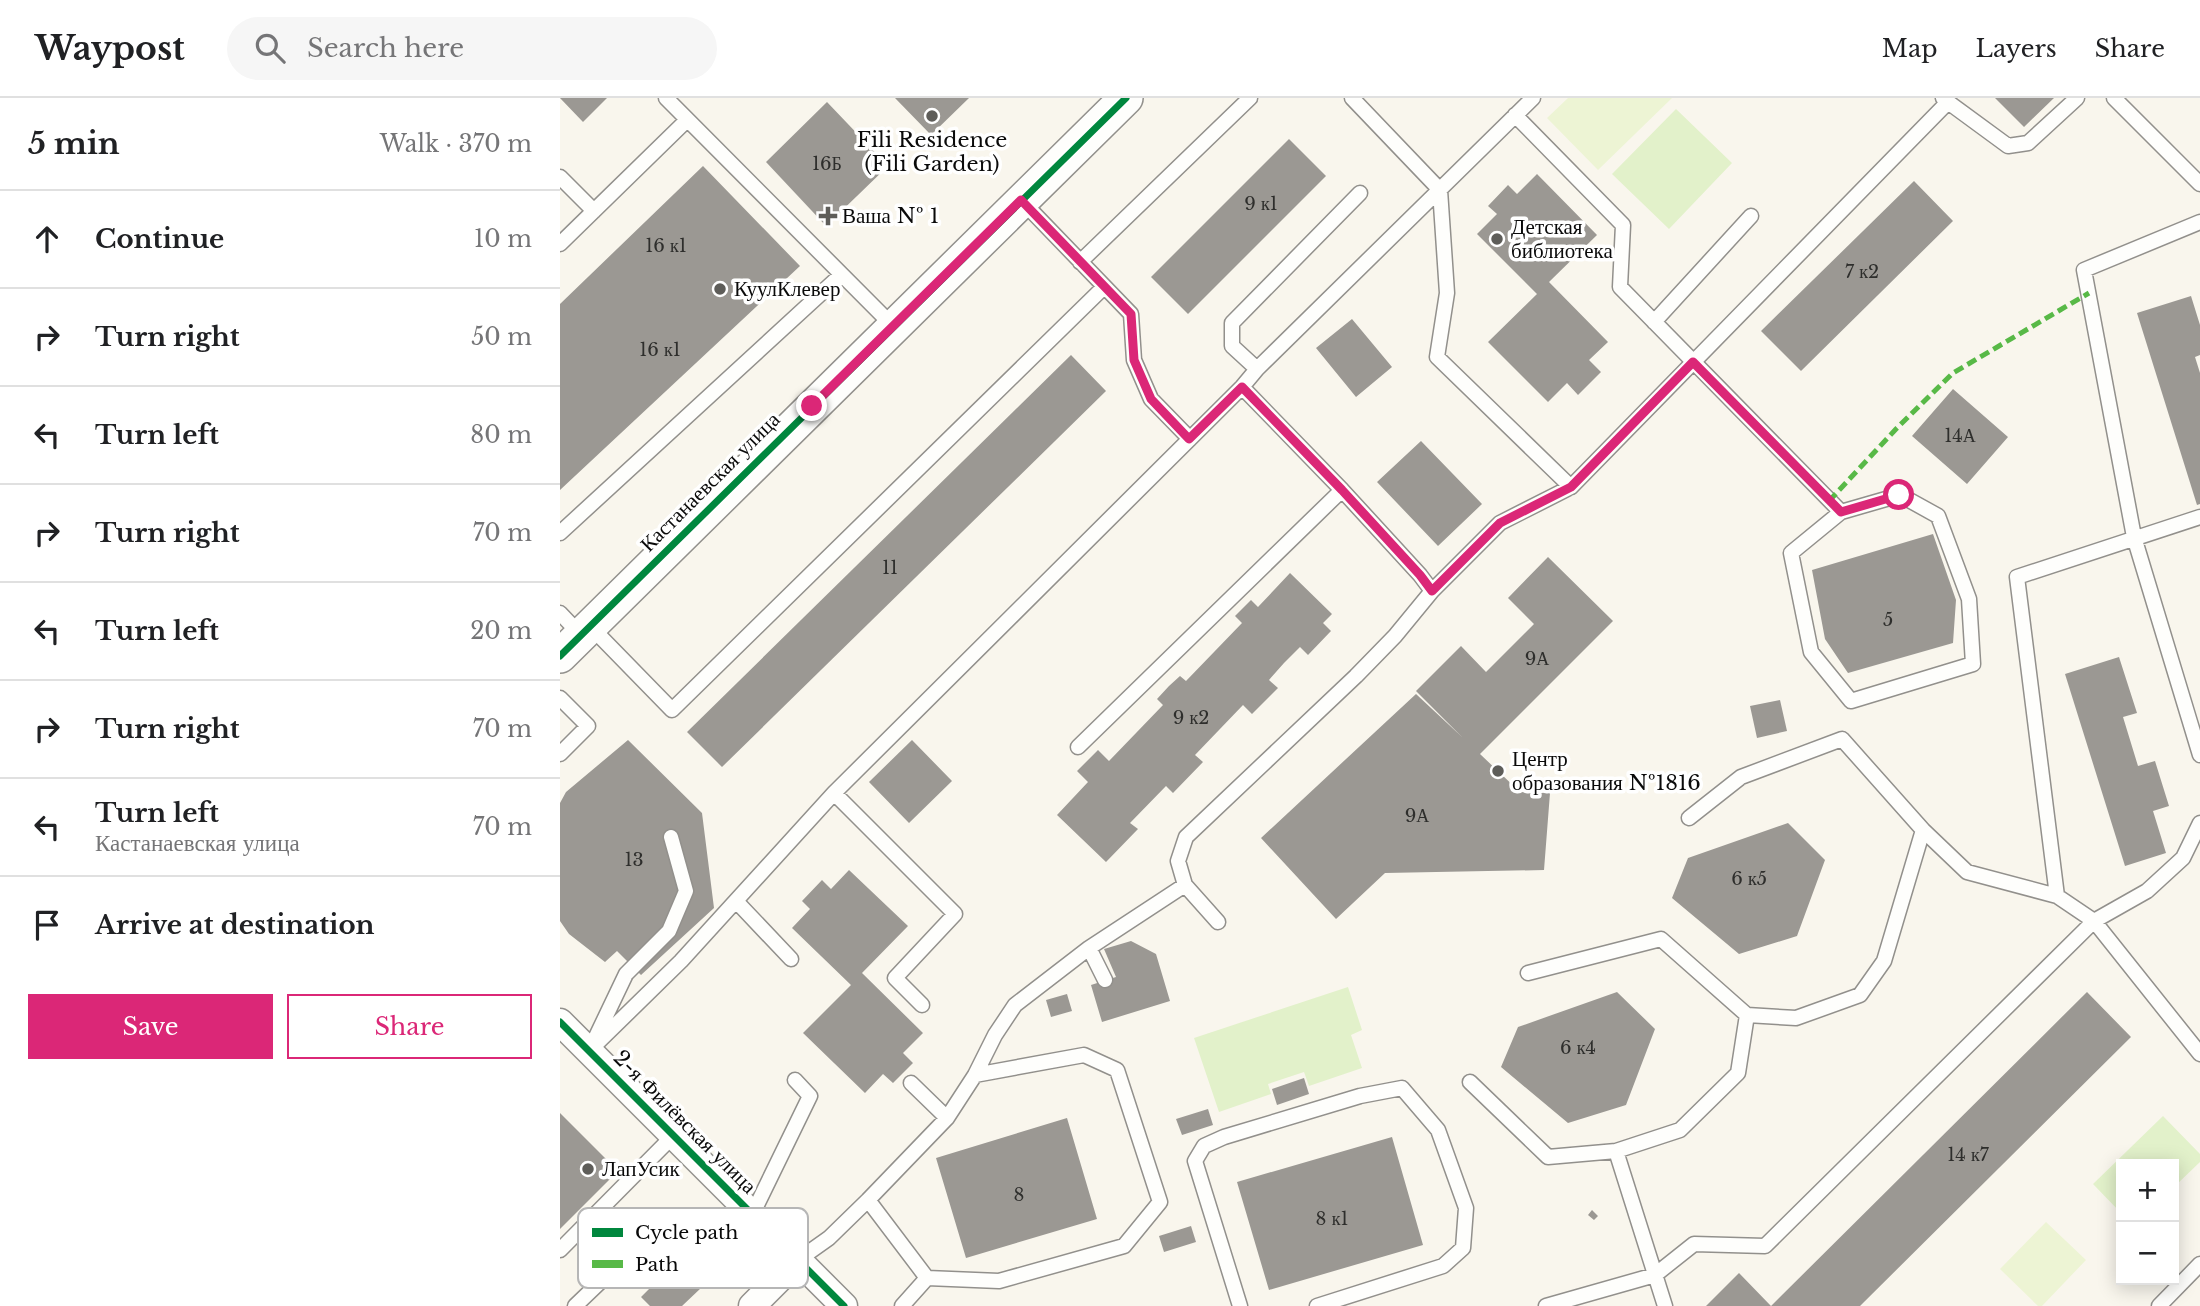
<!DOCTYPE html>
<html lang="en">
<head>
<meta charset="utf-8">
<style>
	body { margin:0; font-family:"Libre Baskerville",serif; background:#f6f6f6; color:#202124 }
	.controls { position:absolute; right:21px; bottom:21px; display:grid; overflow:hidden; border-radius:0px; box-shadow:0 4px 18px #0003 }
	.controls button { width:63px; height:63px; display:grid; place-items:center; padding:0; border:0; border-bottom:2px solid #e0e0e0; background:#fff; color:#202124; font:35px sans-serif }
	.stop { position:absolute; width:21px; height:21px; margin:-16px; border:5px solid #db2777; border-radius:50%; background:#fff }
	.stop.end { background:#db2777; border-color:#fff; box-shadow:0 2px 7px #0008 }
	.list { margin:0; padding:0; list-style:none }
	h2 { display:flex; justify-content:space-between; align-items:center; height:91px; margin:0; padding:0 28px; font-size:30px }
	h2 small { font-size:23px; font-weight:400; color:#757577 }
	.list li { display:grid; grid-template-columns:46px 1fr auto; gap:21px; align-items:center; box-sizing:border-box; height:98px; padding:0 28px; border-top:2px solid #e0e0e0 }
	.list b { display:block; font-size:26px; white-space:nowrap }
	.list p { margin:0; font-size:23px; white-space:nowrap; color:#757577 }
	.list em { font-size:23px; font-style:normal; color:#757577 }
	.actions { display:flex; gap:14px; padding:21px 28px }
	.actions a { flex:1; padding:16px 0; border:2px solid #db2777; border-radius:0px; text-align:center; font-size:24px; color:#db2777 }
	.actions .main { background:#db2777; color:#fff }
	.icon { flex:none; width:38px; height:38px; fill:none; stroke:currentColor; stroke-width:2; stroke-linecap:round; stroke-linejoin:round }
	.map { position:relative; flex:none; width:1640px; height:1208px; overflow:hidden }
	header { display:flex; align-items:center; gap:42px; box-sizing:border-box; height:98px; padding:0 35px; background:#fff; border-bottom:2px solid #e0e0e0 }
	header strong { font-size:33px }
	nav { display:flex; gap:38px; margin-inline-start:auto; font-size:24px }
	.search { width:490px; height:63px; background:#f6f6f6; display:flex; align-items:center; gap:18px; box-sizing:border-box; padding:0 24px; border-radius:38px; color:#757577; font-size:26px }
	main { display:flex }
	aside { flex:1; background:#fff }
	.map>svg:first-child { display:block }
	.green { fill:#e2f1ca }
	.pitch { fill:#edf4d4 }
	.building { fill:#9b9893 }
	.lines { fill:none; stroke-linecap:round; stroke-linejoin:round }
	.service-casing { stroke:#92908c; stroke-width:17 }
	.minor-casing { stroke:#92908c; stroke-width:29 }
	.tertiary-casing { stroke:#92908c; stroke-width:36 }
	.service { stroke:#fefefc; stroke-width:14 }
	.minor { stroke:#fefefc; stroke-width:26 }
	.tertiary { stroke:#fefefc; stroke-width:33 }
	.quiet { stroke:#58b947; stroke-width:5; stroke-dasharray:10 5; stroke-linecap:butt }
	.cycleway-casing { stroke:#fff; stroke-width:11 }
	.cycleway { stroke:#00873e; stroke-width:7 }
	.route { stroke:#db2777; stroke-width:9 }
	.poi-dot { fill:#5e5d59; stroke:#fff; stroke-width:2.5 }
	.labels { text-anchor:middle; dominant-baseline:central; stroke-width:7; stroke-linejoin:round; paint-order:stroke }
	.number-label { font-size:18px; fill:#2e2e2c }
	.poi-label { font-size:21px; fill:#0a0a0a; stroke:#fff; text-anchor:start }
	.street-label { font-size:21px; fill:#0a0a0a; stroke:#fff }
	.key { fill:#fff; stroke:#b6b6b6; stroke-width:2 }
	.key-label { font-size:19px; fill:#0a0a0a }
</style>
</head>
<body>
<header>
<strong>Waypost</strong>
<div class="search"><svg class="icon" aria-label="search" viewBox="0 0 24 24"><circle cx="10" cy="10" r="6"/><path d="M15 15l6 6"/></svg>Search here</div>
<nav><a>Map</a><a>Layers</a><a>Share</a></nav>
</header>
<main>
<aside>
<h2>5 min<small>Walk · 370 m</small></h2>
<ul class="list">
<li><svg class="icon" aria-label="ahead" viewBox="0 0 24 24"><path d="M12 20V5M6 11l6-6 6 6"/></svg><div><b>Continue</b></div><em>10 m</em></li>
<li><svg class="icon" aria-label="right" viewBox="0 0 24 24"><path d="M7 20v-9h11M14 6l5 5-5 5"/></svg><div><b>Turn right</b></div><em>50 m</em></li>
<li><svg class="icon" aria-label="left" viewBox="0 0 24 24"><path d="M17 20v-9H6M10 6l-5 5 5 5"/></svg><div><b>Turn left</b></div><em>80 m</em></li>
<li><svg class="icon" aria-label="right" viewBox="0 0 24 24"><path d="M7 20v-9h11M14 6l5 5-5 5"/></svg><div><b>Turn right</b></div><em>70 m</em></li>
<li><svg class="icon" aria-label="left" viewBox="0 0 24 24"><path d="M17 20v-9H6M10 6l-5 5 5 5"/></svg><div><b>Turn left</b></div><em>20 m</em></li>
<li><svg class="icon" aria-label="right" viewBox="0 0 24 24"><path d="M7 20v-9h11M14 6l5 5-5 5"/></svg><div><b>Turn right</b></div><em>70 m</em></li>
<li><svg class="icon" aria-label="left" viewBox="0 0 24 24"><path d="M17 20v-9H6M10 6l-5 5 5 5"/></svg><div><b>Turn left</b><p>Кастанаевская улица</p></div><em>70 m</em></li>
<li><svg class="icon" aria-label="arrive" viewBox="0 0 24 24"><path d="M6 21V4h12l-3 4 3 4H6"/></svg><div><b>Arrive at destination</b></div></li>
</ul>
<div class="actions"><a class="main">Save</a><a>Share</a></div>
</aside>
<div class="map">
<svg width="1640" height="1208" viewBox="0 0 1640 1208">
	<rect width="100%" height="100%" fill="#f9f6ed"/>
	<!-- green -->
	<path class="green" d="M1116,11l56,54 -63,66 -57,-55z
		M788,889l14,43 -11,5 11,33 -53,18 -5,-14 -36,12 3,10 -52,18 -25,-74z
		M1603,1018l37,38v8l-26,25v-23h-53v49l-28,-29z"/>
	<!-- pitch -->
	<path class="pitch" d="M1008,0h104l-74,72 -51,-52z
		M1486,1124l40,38 -44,46h-4l-38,-37z"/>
	<!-- building -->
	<path class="building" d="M0,0h47l-24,24z
		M335,0h74l-38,37z
		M1435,0h59l-30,29z
		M267,4l61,64 -62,60 -60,-64z
		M729,41l37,37 -138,138 -37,-37z
		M143,68l97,100 -240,224v-186z
		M977,76l60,61 -48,47 59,60 -19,18 12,12 -23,23 -11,-12 -19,19 -60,-60 49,-48 -60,-60 20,-20 -9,-8 20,-21 9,9z
		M1354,83l39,40 -152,150 -40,-40z
		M1631,198l9,29v30l-5,2 5,16v131l-3,1 -60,-192z
		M792,221l40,48 -36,30 -40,-49z
		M511,257l35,36 -384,376 -35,-35z
		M1393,291l55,48 -41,47 -55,-48z
		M861,343l61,63 -44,42 -61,-64z
		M1373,436l23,66 -3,43 -105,30 -23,-34 -13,-69z
		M988,459l65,64 -133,133 40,38 30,1 -6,77 -159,3 -49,46 -75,-81 155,-144 46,43 -46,-46 45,-45 25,26 48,-48 -26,-26z
		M730,475l42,41 -9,9 8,8 -23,24 -8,-8 -16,16 -15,17 9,8 -26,26 -9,-9 -48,50 8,7 -30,31 -7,-7 -36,37 8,6 -32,33 -49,-47 31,-33 -11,-11 21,-21 11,11 54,-56 -6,-6 12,-13 11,-10 6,5 56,-58 -7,-7 16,-16 7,7z
		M1559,559l18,56 -14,4 15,49 17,-5 14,45 -16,5 13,42 -41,13 -60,-192z
		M1220,602l7,31 -30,7 -7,-32z
		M68,642l74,73 12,95 -73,67 -24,-24 -12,11 -36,-28 -9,-13v-118l6,-11z
		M352,642l40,41 -43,42 -40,-41z
		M1228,725l37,37 -28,76 -58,18 -67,-56 16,-40z
		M289,772l59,56 -46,47 61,60 -20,20 10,10 -20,20 -10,-9 -18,19 -62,-60 48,-48 -59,-57 18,-19 -8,-8 20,-21 9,9z
		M571,843l25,13 14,47 -68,21 -11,-37 25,-8 -12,-28z
		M1057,894l38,37 -29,76 -58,18 -67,-56 17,-40z
		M1527,894l44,45 -271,269h-154l33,-33 32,33z
		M507,896l5,17 -21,6 -5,-17z
		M744,980l5,16 -32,11 -5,-16z
		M648,1011l5,16 -31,10 -6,-16z
		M0,1015l58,58 -58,58z
		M507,1020l30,101 -131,39 -30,-100z
		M832,1039l31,108 -154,45 -32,-108z
		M1032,1112l6,6 -4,4 -6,-5z
		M103,1119l33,33 -16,16 21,22 -19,18h-32l-9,-9 13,-13 -29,-30z
		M631,1128l5,16 -32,10 -5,-16z"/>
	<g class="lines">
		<!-- service casing -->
		<g class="service-casing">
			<path id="service" d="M106,0l227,228
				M792,0l88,92 7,103 -10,64 134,130
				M1554,0l86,86
				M1388,4l60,44 20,-3 49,-45
				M955,17l108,110 -3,62 221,225
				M0,79l34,34
				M461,102l110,114 3,46 17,39 39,40
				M1640,124l-116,48 50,267 66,218
				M0,146l127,-124
				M520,164l170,-164
				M1094,224l97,-106
				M697,271l-25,-23v-23l128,-130
				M682,289l100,103 78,85 12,16
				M1340,397l38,21 31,83 4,65 -122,37 -40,-49 -20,-99 50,-41z
				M1640,419l-183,60 40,319 37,25 106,133
				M0,435l281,-258
				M0,515l21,22
				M30,528l82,84 432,-423
				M0,600l28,28 -28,28
				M518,649l264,-257
				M274,695l121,121 -60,64 27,27
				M1363,732l44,42 90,24
				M625,787l33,37
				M176,803l55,58
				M529,850l16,32
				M968,875l133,-34 86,76
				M34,943l32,-67 43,-43 17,-40 -15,-54
				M29,953l92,-90 153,-168 408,-406 15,-18 276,-271
				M910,984l78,75 68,-6 64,-21 58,-57 9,-58 49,3 64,-23 24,-34 39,-131 -81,-91 -101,38 -52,41
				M351,985l36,35
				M1056,1053l49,155
				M308,1102l59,78 72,3 125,-35 36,-44 -43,-132 -33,-15 -109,20
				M193,1115l57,-117 -15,-16
				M0,1152l113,-114
				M238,1162l31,-22 39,-38 79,-82 28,-43 20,-40 20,-30 74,-57 96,-63 -7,-24 8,-24 170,-161 39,-40 37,-45 68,-68 71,-36 377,-385 -5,-4
				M15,1208l25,-24
				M342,1208l25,-28
				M680,1208l-45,-145 9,-15 20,-9 136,-41 42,-8 36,42 28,78 -3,40 -20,18 -126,40
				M986,1208l109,-31 39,-31 71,2 329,-325 53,-30 36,-33 17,-35
				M1599,1208l41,-42"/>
		</g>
		<!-- minor casing -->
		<g class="minor-casing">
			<path id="minor" d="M0,924l284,284
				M192,1208l46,-46"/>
		</g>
		<!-- tertiary casing -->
		<g class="tertiary-casing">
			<path id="tertiary" d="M0,558l566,-558"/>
		</g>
		<!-- service -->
		<use href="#service" class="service"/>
		<!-- minor -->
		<use href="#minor" class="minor"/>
		<!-- tertiary -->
		<use href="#tertiary" class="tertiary"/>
		<!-- quiet -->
		<path class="quiet" d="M1269,403l67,-72 57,-56 136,-80"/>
		<!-- cycleway casing -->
		<g class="cycleway-casing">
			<path id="cycleway" d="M0,558l566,-558
				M0,924l284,284"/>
		</g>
		<!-- cycleway -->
		<use href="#cycleway" class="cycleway"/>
	</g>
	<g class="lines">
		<!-- route -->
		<path class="route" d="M252,308l209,-206 110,114 3,46 17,39 38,40 53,-52 100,103 78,85 12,16 68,-68 71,-36 122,-125 148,150 58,-17"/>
	</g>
	<!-- markers -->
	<g class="poi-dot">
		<circle cx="372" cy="18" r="7"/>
		<path d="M264.5 107.5h7v7h7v7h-7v7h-7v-7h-7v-7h7z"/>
		<circle cx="937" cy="141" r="7"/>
		<circle cx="160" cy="191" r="7"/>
		<circle cx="938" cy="673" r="7"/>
		<circle cx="28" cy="1071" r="7"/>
	</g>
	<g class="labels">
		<!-- number labels -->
		<g class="number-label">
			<text x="267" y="66">16Б</text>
			<text x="701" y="106">9 к1</text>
			<text x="106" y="148">16 к1</text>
			<text x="1302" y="174">7 к2</text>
			<text x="100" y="252">16 к1</text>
			<text x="1400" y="338">14А</text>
			<text x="330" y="470">11</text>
			<text x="1328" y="522">5</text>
			<text x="977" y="561">9А</text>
			<text x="631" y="620">9 к2</text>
			<text x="857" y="718">9А</text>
			<text x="74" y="762">13</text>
			<text x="1189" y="781">6 к5</text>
			<text x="1018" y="950">6 к4</text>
			<text x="1408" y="1057">14 к7</text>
			<text x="459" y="1097">8</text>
			<text x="772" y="1121">8 к1</text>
		</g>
		<!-- poi labels -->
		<g class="poi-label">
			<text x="372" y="42" text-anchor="middle">Fili Residence<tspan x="372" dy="24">(Fili Garden)</tspan></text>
			<text x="282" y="118">Ваша № 1</text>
			<text x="951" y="129">Детская<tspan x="951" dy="24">библиотека</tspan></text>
			<text x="174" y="191">КуулКлевер</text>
			<text x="952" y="661">Центр<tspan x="952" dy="24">образования №1816</tspan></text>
			<text x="42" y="1071">ЛапУсик</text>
		</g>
		<!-- street labels -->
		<g class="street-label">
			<text transform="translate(150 384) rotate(-45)">Кастанаевская улица</text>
			<text transform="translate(125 1024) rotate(45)">2-я Филёвская улица</text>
		</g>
	</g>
	<!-- legend -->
	<rect x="18" y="1110" width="230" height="80" rx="10" class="key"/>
	<rect x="32" y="1130" width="31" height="9" fill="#00873e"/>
	<rect x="32" y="1162" width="31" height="8" fill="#58b947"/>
	<g class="key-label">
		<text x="75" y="1141">Cycle path</text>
		<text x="75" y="1173">Path</text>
	</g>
</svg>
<div class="controls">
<button>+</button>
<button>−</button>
</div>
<div class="stop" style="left:1339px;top:397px"></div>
<div class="stop end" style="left:252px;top:308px"></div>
</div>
</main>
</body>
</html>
